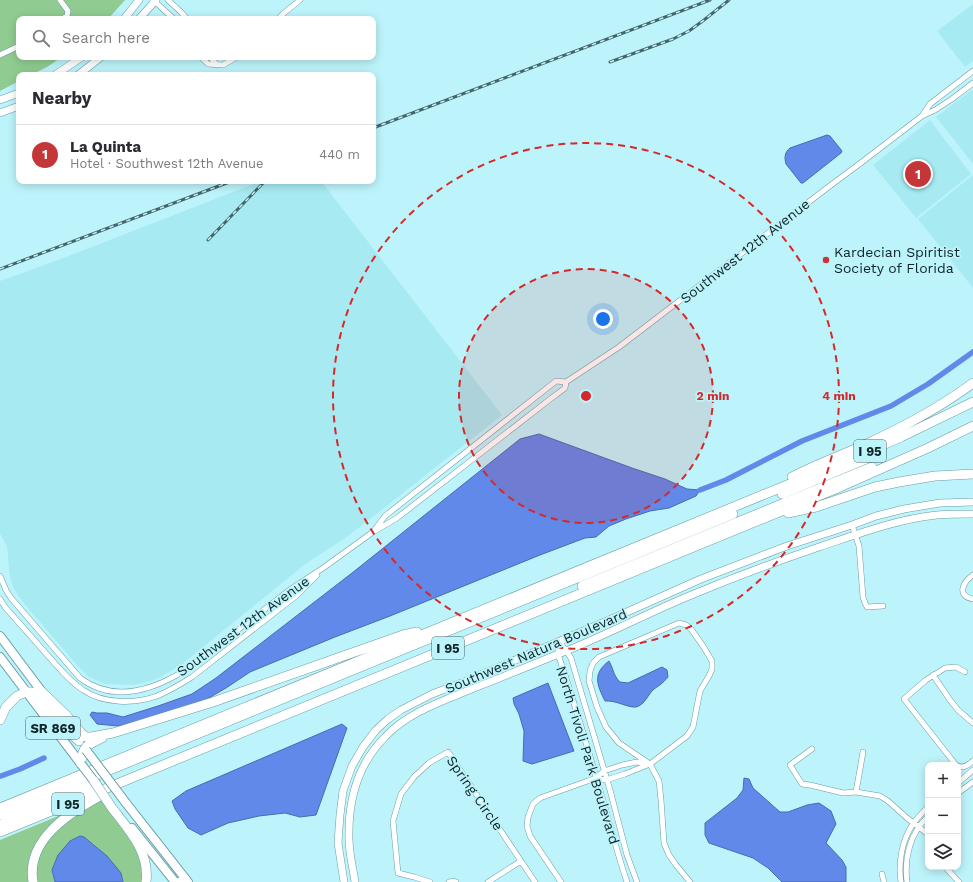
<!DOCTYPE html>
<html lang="en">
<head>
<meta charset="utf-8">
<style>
	body { margin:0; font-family:"Work Sans",sans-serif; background:#f7f7f7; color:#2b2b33 }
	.controls { position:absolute; right:12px; bottom:12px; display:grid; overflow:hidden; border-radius:8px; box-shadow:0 2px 10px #0003 }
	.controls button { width:36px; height:36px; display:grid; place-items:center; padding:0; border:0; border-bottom:1px solid #e1e1e2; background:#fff; color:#2b2b33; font:20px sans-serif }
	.you { position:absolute; left:603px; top:319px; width:14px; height:14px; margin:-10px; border:3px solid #fff; border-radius:50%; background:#1a73e8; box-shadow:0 0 0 6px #1a73e833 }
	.badge { display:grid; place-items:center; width:26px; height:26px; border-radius:50%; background:#c53638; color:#fff; font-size:13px; font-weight:700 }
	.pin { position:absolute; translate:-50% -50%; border:2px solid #fff; box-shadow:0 1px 4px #0006 }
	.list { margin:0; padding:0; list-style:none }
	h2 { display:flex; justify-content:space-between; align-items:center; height:52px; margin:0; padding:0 16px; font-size:17px }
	h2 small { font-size:13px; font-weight:400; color:#7c7c81 }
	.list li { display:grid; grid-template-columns:26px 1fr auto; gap:12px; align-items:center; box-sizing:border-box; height:60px; padding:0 16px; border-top:1px solid #e1e1e2 }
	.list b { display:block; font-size:15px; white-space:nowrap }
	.list p { margin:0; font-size:13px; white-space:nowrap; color:#7c7c81 }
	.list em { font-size:13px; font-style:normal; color:#7c7c81 }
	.icon { flex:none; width:22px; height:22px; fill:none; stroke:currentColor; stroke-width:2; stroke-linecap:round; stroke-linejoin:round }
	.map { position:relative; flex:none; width:973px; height:882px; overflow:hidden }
	.search { position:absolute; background:#fff; box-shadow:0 2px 10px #0003; left:16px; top:16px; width:360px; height:44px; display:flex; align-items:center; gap:10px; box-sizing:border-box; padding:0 14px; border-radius:8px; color:#7c7c81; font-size:15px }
	.panel { position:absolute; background:#fff; box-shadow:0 2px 10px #0003; left:16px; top:72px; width:360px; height:112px; border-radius:8px }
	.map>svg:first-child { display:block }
	.built { fill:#a8eaf2 }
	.green { fill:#90cc91 }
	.water { fill:#6089ea; stroke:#486bb0 }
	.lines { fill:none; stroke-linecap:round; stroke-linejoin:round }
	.canal { stroke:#6089ea; stroke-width:5.5 }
	.street-casing { stroke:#689da3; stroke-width:6 }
	.secondary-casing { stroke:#689da3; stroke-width:8 }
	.primary-casing { stroke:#689da3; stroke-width:10 }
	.highway-casing { stroke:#689da3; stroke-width:10 }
	.street { stroke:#fff; stroke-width:5 }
	.secondary { stroke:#fff; stroke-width:7 }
	.primary { stroke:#fff; stroke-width:8 }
	.highway { stroke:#fff; stroke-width:9 }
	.rail-casing { stroke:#446569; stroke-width:3 }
	.rail { stroke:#bdf4fb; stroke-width:1.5; stroke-dasharray:4.5; stroke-linecap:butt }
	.primary-bridge-casing { stroke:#689da3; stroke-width:10; stroke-linecap:butt }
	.highway-bridge-casing { stroke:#689da3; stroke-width:10; stroke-linecap:butt }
	.primary-bridge { stroke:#fff; stroke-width:8 }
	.highway-bridge { stroke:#fff; stroke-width:9 }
	.ring { fill:none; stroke:#d62828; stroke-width:2; stroke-dasharray:7 5 }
	.poi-dot { fill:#c53638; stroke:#bdf4fb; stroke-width:1.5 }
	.labels { text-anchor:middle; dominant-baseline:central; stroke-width:3.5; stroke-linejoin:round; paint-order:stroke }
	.shield { fill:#bdf4fb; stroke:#436367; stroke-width:1 }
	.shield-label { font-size:13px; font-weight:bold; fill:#0f2528 }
	.street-label { font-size:14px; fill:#0f2528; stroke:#bdf4fb }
	.poi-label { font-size:14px; fill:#0f2528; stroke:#bdf4fb; text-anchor:start }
	.centre { fill:#d62828; stroke:#bdf4fb; stroke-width:2 }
	.ring-label { font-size:12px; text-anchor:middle; font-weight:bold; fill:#d62828; stroke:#bdf4fb; stroke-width:3.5; stroke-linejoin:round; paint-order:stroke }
</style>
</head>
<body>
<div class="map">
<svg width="973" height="882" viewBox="0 0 973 882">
	<rect width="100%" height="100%" fill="#bdf4fb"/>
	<!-- built -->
	<path class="built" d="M973,4v57l-8,6 -28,-36z
		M973,89v75l-37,-47z
		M930,120l41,54 -55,44 -43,-53z
		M973,175v113l-55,-69z
		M261,181h60l181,234 -137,108 -21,16 -36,23 -127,103 -22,13 -11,4 -15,3 -28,-1 -16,-7 -12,-12 -44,-51 -14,-17 -6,-10 -3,-10 -3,-30 -7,-14v-252l66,-24z"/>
	<!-- green -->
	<path class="green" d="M0,0h125l-17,19h-89v38h43l-15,10 -16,8h-12v6l-19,10z
		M102,800l30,39 9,22 2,21h-20l-2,-9 -69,-3 3,12h-19c0,-8 0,-17 3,-25 10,-25 39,-47 63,-57z
		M63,814l-15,15 -18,53h-30v-42z"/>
	<!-- water -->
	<path class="water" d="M827,135l3,1 12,15 -1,2 -38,30h-2l-15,-19c-2,-7 -1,-12 4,-16z
		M539,434l93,34 33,11 22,10 13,1 -4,6 -27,12 -19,3 -24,8 -17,7 -13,11 -11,1 -45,17 -150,61 -55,21 -85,35 -24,16 -24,14 -56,17 -28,7 -21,-2 -7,-9 2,-3 5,1h10l16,4 35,-11 34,-12 24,-16 136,-105 168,-134z
		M609,661c5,9 4,14 11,21l8,1 34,-16 5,3 1,7c-5,6 -8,8 -14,12 -6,5 -9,16 -18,18 -8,1 -20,-7 -31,-6 -8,-16 -13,-27 4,-40z
		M548,683l26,68 -42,13 -9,-3 1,-30 -5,-17 -5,-10 -1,-6z
		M342,724l5,4 -31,87 -16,2 -15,-4 -26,3 -31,7 -27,12 -13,-7 -13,-19 -3,-8 14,-10z
		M744,778l5,1 4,9 27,24h8l19,-7 12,-2 12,8 5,13 -10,19 16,17 4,7v15h-64l-14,-14 -15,-10 -44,-15 -4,-8v-12l32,-25 6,-8z
		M80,836l4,1 23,19 14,17 2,9h-68l-3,-12 6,-15 12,-14z"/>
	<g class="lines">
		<!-- canal -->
		<path class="canal" d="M700,490l26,-10 76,-39 89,-35 37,-22 45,-32
			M1,776l19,-7 24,-11"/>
		<!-- street casing -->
		<g class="street-casing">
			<path id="street" d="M60,0l8,11 -1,5 -5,3
				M153,0l21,19
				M168,0l13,12 6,7
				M278,19l6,-6 16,-13
				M0,55l19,-9
				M201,57l7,7 15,1 14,-8
				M210,57l7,8
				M922,116l8,-12 43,-33
				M852,525l7,21 4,51 2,6 2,4 16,-1
				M373,532l12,-16 171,-135 10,1 53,-35 212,-162 31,-23 60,-46 13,-6 17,-11 21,-16
				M973,575c-10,7 -17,21 0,24
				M0,576l6,14 5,8 69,80c35,26 74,12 107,-9l104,-80 32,-21 50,-36 24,-14 152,-118 16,-12 1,-6
				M0,599l5,8c15,17 30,34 45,51 10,11 20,24 33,32 21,14 51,14 74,6 12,-5 24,-12 35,-19l104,-81 21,-21
				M559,641l12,17 39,132 17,65 10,27
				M559,641l-1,13 2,6c15,44 28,89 41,134 9,29 16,59 26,88
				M933,675l17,25 8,10 15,13
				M812,749l-22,16 12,19 8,1 33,8 13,-1
				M863,752l-7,40 24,4 8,5 19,17 21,16
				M956,765l-52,-66 22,-19 19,-12 11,-1 9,5
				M958,766c6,3 11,-2 15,-5
				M596,778l8,-7 18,-6 15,-3 12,2
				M958,783l15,-13
				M958,793l15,-11
				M946,867l1,2 12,13
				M882,874l2,8
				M430,882l-16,-5 -16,-4 -5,-52 8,-27 13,-17 15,-14 19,-11 87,130
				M449,882l3,-1 4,1
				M488,882l33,-21
				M561,882l-31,-46 -3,-10 1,-9 5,-13 7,-6 56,-20 10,2 19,-6 25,-10 37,-28 6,-9 7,-36 9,-15 3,-7v-8l-9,-15 -12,-17 -5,-4 -7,-2 -80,34 -6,6 -3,8 -1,10 8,26 9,20 13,16 31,21 9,17 2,19 3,43 5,12 7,10 14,17
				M901,882c-3,-20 1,-42 12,-58 4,-6 10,-12 15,-17
				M907,882c-3,-23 3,-50 21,-65"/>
		</g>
		<!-- secondary casing -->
		<g class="secondary-casing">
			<path id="secondary" d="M124,19l15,-19
				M139,19l17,-19
				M55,75l27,-18
				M78,75l23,-18
				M0,100l19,-7
				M0,113l19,-7
				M344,882l-6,-39 2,-28 3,-24 9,-25 11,-19 13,-17 12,-11 13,-9 31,-16 32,-12 145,-62 92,-41 86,-33 65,-21 24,-9 28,-7 36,-6 33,-1
				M355,882c-2,-14 -6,-29 -6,-43 -1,-38 9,-75 36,-102 23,-25 58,-36 89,-49 31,-12 62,-25 92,-37 42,-17 82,-38 123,-55 43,-18 86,-34 130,-49 39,-13 78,-28 118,-32 12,-1 24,-1 36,-1"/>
		</g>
		<!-- primary casing -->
		<g class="primary-casing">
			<path id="primary" d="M0,636l45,60
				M0,657l81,107
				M52,705l18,25
				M126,803l62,79
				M132,828l43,54"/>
		</g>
		<!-- highway casing -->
		<g class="highway-casing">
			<path id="highway" d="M792,477c23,-12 48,-21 72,-32 38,-17 75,-37 109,-62
				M782,494l84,-35
				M788,513l28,-6 59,-20 24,-5 36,-6 38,-2
				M582,586l290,-119
				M41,691l25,24 15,18 5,4h5l22,-4 100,-31 190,-67 14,-3
				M0,720l6,-13 11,-11 9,-4h6l6,3 19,26 22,20
				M81,764c1,-18 6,-19 21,-26
				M0,808l848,-348 53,-23 72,-35
				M112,808c17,22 38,44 34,74
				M0,815l733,-301
				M0,825l91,-38
				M0,832l840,-345 88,-39 45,-22
				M33,882c-7,-41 34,-68 65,-85
				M180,882h6"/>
		</g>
		<!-- street -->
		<use href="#street" class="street"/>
		<!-- secondary -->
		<use href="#secondary" class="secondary"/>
		<!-- primary -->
		<use href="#primary" class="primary"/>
		<!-- highway -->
		<use href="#highway" class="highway"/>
		<!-- rail casing -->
		<g class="rail-casing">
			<path id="rail" d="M610,62l63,-23 16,-8 15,-11 25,-20
				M373,128l337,-128
				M208,240l57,-59
				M0,269l232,-88"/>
		</g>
		<!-- rail -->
		<use href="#rail" class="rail"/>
		<!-- primary-bridge casing -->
		<g class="primary-bridge-casing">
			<path id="primary-bridge" d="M86,750l40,53
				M81,764l16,21"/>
		</g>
		<!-- highway-bridge casing -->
		<g class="highway-bridge-casing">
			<path id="highway-bridge" d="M94,781l18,27"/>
		</g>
		<!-- primary-bridge -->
		<use href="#primary-bridge" class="primary-bridge"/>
		<!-- highway-bridge -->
		<use href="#highway-bridge" class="highway-bridge"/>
	</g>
	<!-- distance rings -->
	<circle cx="586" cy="396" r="127" fill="#d62828" fill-opacity=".12"/>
	<g class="ring">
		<circle cx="586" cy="396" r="127"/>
		<circle cx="586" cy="396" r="253"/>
	</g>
	<!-- markers -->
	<circle class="poi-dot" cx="826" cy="260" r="4"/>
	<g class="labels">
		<!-- shield labels -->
		<g class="shield">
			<rect x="854" y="440" width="32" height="22" rx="3"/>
			<rect x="432" y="637" width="32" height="22" rx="3"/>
			<rect x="26" y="717" width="54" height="22" rx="3"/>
			<rect x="52" y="793" width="32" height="22" rx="3"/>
		</g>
		<g class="shield-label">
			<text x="870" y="451">I 95</text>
			<text x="448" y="648">I 95</text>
			<text x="53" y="728">SR 869</text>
			<text x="68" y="804">I 95</text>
		</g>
		<!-- street labels -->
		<g class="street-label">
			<text transform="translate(745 251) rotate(-38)">Southwest 12th Avenue</text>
			<text transform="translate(243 626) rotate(-36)">Southwest 12th Avenue</text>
			<text transform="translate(536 651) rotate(-23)">Southwest Natura Boulevard</text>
			<text transform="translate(588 755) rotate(73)">North Tivoli Park Boulevard</text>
			<text transform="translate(475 793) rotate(55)">Spring Circle</text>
		</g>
		<!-- poi labels -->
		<g class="poi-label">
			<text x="834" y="252">Kardecian Spiritist<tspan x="834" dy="16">Society of Florida</tspan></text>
		</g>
	</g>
	<circle cx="586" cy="396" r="6" class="centre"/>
	<g class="ring-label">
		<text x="713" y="400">2 min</text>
		<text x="839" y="400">4 min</text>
	</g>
</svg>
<div class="controls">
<button>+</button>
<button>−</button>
<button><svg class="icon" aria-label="layers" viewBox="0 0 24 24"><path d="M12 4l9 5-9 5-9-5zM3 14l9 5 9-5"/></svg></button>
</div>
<div class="you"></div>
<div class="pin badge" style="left:918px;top:174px">1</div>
<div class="search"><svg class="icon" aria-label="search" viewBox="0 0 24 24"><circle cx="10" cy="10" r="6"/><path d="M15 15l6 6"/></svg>Search here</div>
<section class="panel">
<h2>Nearby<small></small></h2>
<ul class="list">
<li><span class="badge">1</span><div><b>La Quinta</b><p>Hotel · Southwest 12th Avenue</p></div><em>440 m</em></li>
</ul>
</section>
</div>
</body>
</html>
